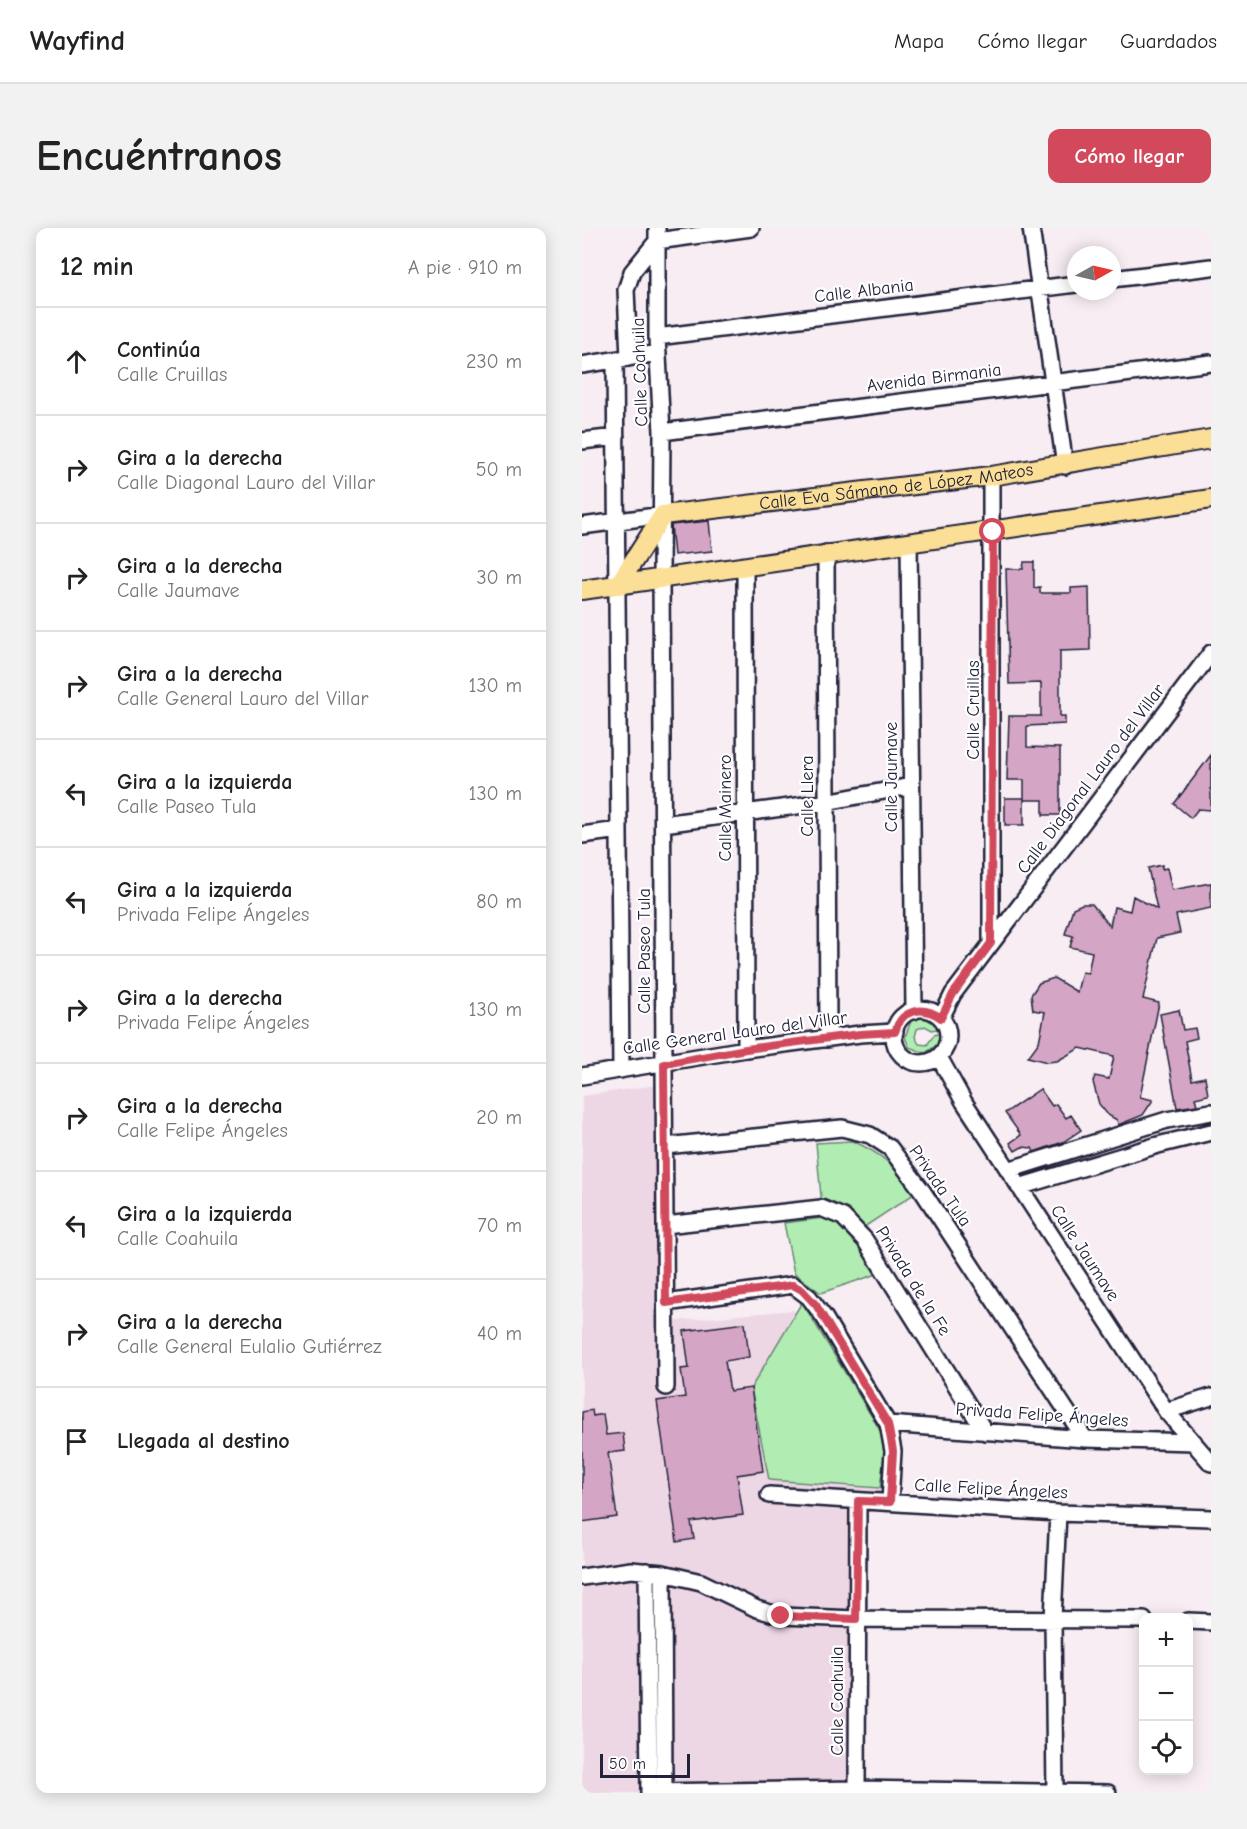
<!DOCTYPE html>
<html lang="es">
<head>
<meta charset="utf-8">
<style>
	body { margin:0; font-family:"Comic Neue",sans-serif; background:#f2f2f2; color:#222 }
	.controls { position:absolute; right:18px; bottom:18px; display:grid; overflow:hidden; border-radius:12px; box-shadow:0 3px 15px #0003 }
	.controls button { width:54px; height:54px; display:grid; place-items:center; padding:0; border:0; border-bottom:2px solid #e0e0e0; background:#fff; color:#222; font:30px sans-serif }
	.compass { position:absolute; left:485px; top:18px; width:54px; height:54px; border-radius:50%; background:#fff; box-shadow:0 3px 15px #0003; rotate:82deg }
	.scale { position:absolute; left:18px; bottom:15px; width:90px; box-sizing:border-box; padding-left:6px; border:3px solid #22223b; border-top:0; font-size:16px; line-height:21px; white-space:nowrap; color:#22223b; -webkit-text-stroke:4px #fff; paint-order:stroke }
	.stop { position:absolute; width:18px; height:18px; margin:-14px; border:4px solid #d1495b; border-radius:50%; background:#fff }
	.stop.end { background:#d1495b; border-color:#fff; box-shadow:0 2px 6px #0008 }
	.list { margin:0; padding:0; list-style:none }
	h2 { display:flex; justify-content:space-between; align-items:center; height:78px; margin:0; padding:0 24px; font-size:26px }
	h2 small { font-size:20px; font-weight:400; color:#767676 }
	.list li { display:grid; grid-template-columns:39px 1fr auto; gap:18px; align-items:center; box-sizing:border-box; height:108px; padding:0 24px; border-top:2px solid #e0e0e0 }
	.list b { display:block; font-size:22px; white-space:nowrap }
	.list p { margin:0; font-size:20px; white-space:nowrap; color:#767676 }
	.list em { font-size:20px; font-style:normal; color:#767676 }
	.icon { flex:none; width:33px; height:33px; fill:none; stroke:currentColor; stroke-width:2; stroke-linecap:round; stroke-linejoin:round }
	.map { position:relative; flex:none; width:629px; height:1565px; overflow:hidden; border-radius:12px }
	header { display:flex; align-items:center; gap:36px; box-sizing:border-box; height:84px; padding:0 30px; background:#fff; border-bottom:2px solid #e0e0e0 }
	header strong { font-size:28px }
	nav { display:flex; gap:33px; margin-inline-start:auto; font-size:21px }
	.intro { display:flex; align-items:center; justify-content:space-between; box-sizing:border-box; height:144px; padding:0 36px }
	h1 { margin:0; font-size:42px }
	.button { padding:15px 27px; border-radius:12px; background:#d1495b; color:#fff; font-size:21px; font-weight:700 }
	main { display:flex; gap:36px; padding:0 36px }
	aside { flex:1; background:#fff; border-radius:12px; box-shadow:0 3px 15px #0003 }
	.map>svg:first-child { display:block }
	.built { fill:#edd7e5 }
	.green { fill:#b1edb2; stroke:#6a8876; stroke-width:1.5 }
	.building { fill:#d5a5c5; stroke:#22223b; stroke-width:1.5 }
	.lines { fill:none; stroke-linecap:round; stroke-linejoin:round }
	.minor-casing { stroke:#22223b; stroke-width:20 }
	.major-casing { stroke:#22223b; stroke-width:22 }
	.minor { stroke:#fff; stroke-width:15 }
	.major { stroke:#fbdf96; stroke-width:18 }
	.route { stroke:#d1495b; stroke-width:8 }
	.labels { text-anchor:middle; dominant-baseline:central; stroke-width:4.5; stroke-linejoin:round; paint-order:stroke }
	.street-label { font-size:18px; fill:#22223b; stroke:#fff }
</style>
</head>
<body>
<header>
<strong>Wayfind</strong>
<nav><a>Mapa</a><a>Cómo llegar</a><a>Guardados</a></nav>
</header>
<div class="intro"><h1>Encuéntranos</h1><a class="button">Cómo llegar</a></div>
<main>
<aside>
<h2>12 min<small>A pie · 910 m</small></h2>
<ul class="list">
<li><svg class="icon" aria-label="ahead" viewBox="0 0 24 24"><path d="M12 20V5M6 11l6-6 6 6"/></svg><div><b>Continúa</b><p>Calle Cruillas</p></div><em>230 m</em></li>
<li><svg class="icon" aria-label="right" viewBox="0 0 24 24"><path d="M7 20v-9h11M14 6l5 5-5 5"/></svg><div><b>Gira a la derecha</b><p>Calle Diagonal Lauro del Villar</p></div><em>50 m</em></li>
<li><svg class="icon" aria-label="right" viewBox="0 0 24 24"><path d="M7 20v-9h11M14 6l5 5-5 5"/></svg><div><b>Gira a la derecha</b><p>Calle Jaumave</p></div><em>30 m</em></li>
<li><svg class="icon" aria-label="right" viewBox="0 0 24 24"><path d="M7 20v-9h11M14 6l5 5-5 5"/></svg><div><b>Gira a la derecha</b><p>Calle General Lauro del Villar</p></div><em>130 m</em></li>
<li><svg class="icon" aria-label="left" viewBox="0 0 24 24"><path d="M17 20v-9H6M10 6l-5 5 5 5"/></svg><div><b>Gira a la izquierda</b><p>Calle Paseo Tula</p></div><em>130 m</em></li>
<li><svg class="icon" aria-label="left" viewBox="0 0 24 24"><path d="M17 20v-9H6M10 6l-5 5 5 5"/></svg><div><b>Gira a la izquierda</b><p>Privada Felipe Ángeles</p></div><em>80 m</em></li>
<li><svg class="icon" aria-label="right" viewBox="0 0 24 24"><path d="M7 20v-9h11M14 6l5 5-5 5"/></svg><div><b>Gira a la derecha</b><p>Privada Felipe Ángeles</p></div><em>130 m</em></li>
<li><svg class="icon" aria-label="right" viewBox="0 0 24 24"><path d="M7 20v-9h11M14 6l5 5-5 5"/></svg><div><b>Gira a la derecha</b><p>Calle Felipe Ángeles</p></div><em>20 m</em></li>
<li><svg class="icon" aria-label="left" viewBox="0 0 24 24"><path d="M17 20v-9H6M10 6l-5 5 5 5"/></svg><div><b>Gira a la izquierda</b><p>Calle Coahuila</p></div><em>70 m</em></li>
<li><svg class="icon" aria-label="right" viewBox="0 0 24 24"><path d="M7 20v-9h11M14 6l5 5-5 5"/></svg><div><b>Gira a la derecha</b><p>Calle General Eulalio Gutiérrez</p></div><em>40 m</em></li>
<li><svg class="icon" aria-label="arrive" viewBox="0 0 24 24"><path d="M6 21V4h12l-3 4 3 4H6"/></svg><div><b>Llegada al destino</b></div></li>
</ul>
</aside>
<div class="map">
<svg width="629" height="1565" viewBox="0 0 629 1565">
	<rect width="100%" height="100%" fill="#f7edf3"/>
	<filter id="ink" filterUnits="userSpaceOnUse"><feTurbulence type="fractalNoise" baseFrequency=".0167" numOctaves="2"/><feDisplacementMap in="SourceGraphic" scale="12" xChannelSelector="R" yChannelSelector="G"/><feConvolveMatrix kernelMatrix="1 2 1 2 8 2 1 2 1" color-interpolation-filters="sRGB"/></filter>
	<g filter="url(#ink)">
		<!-- built -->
		<path class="built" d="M75,857l-1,238 137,-13 92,136 -2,62 -34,-3 -1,288h-266v-697z"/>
		<!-- green -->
		<path class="green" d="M339,789l11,2 8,9 -8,2 -7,-4 -8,3 -2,8 4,7 8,1 7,-10 7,-2 -2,11 -14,9 -16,-6 -4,-10 6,-16z
			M270,913c32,13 42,25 62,53l-62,41 25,39 -56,19 -27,-20 -10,-50 39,-5 -7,-75z
			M220,1074l84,138 -6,48 -111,-8 -18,-92z"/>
		<!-- building -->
		<path class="building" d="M127,293l3,30 -38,4 -3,-30z
			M442,334h10v26l6,-1v6h31v-5l18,-1 1,63 -30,1v65h5v8l-38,2v21l33,1v67h-17v-15h-19v-20h-17l2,-64h32v-33l-32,1 -3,-115h17z
			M629,527v55l-13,-1 -7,9 -17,-14z
			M423,570h19v27h-19z
			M580,637v4l5,-1 5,22 39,-7v25l-35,7 4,18 -23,5 -14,61 16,4 -19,94 13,3 -10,15 -25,10 -1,-5 -9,-5 -9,-11 -6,-22 2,-6 14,3 5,-23 -34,-8 -23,13 -10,1 -19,-5 11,-15 6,-30 -12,-2 -2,-15 8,-12 15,-5 23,14 5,-20 6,1 4,-21 -22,-5 3,-11 -8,-2 8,-26 9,-4h10l18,22 4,-19 16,4 3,-15 24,13 -9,-41z
			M597,782l4,20 12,-2 2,10 -12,3 7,39 13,-3 3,18 -13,3 2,7 -20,3 -17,-94z
			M458,861l12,17 4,-2 10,14 5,-3 10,15 -18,12 -29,10 -2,-4 -10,-1 -7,4 -5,-8 11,-8 -16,-22z
			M163,1095l4,34 -24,4 5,30 21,-3 12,83 -26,4 6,40 -52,7 3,17 -17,3 -20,-141 28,-4 -4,-28 8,-1 -5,-37z
			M10,1182l1,6 10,-2 3,21 17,-2 2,18 -17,2 9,64 -35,5v-110z"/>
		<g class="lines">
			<!-- minor casing -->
			<g class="minor-casing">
				<path id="minor" d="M75,0v109l5,95 -1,146 5,809
					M449,0l34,238
					M530,51l99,-12
					M75,109l419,-53
					M47,130l-3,-68 6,-18 25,-31 94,-13
					M33,132l6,710
					M0,137l76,-12
					M80,204l549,-69
					M0,213l34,-4
					M409,248v467
					M0,298l81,-11
					M327,315l5,468
					M244,325l2,486
					M163,338l1,483
					M81,596l163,-22 85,-16
					M0,607l37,-5
					M312 808a27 27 0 1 1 54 0a27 27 0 1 1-54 0Z
					M359,790l12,-24 258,-341
					M357,829l25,45 202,309 45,52
					M0,848l164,-27 114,-15 35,-2
					M83,918l177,-18 28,7 20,13 33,44 162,247
					M426,942l159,-50 44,-8
					M437,959l139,-42 53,-13
					M83,997l156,-17 22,9 22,23 120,192
					M84,1075l127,-18 16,12 15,20 64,107 5,27 -3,51
					M584,1183l45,-14
					M306,1196l197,15 109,3
					M187,1267l289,18 153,5
					M65,1343l2,222
					M81,1345l1,220
					M0,1349l49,-7 32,3 38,9 56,27 24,7 75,3 288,1
					M606,1393l23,1
					M67,1564l208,-3 251,4
					M275,1565l1,-292
					M473,1565l-2,-174 5,-106"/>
			</g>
			<!-- major casing -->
			<g class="major-casing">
				<g id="major">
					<path id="s1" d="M36,357l45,-70 328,-39 220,-37"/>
					<path d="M0,362l629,-91"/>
				</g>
			</g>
			<!-- minor -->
			<use href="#minor" class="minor"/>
			<!-- major -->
			<use href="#major" class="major"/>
		</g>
	</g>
	<g class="lines" filter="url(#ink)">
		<!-- route -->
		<path class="route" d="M199,1388l75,3 2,-118 32,1 3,-51 -5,-27 -72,-119 -14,-15 -9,-5 -127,18 -2,-239 82,-15 114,-15 35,-2c6,-23 28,-27 46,-14l12,-24 38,-51 2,-411"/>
	</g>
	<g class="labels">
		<!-- street labels -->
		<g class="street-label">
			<text transform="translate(282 63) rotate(-7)">Calle Albania</text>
			<text transform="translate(58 144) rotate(-92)">Calle Coahuila</text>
			<text transform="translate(352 150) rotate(-7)">Avenida Birmania</text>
			<text stroke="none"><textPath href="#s1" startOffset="318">Calle Eva Sámano de López Mateos</textPath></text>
			<text transform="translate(391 482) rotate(-90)">Calle Cruillas</text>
			<text transform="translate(309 549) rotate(-90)">Calle Jaumave</text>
			<text transform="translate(509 551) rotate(-53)">Calle Diagonal Lauro del Villar</text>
			<text transform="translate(225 568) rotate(-90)">Calle Llera</text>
			<text transform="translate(143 580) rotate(-90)">Calle Mainero</text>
			<text transform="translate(62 723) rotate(-90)">Calle Paseo Tula</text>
			<text transform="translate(153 805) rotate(-8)">Calle General Lauro del Villar</text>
			<text transform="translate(358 958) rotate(55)">Privada Tula</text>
			<text transform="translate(503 1025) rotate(57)">Calle Jaumave</text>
			<text transform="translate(331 1053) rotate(58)">Privada de la Fe</text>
			<text transform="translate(460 1187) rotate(4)">Privada Felipe Ángeles</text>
			<text transform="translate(409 1261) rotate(3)">Calle Felipe Ángeles</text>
			<text transform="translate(255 1473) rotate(-90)">Calle Coahuila</text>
		</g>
	</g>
</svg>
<div class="controls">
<button>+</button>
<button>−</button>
<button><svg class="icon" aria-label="locate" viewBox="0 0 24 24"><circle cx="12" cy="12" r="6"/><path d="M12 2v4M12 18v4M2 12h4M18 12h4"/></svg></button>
</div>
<svg class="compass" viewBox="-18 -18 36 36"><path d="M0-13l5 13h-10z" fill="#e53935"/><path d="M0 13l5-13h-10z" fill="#767676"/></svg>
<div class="scale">50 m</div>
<div class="stop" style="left:411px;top:304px"></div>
<div class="stop end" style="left:199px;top:1388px"></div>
</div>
</main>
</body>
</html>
